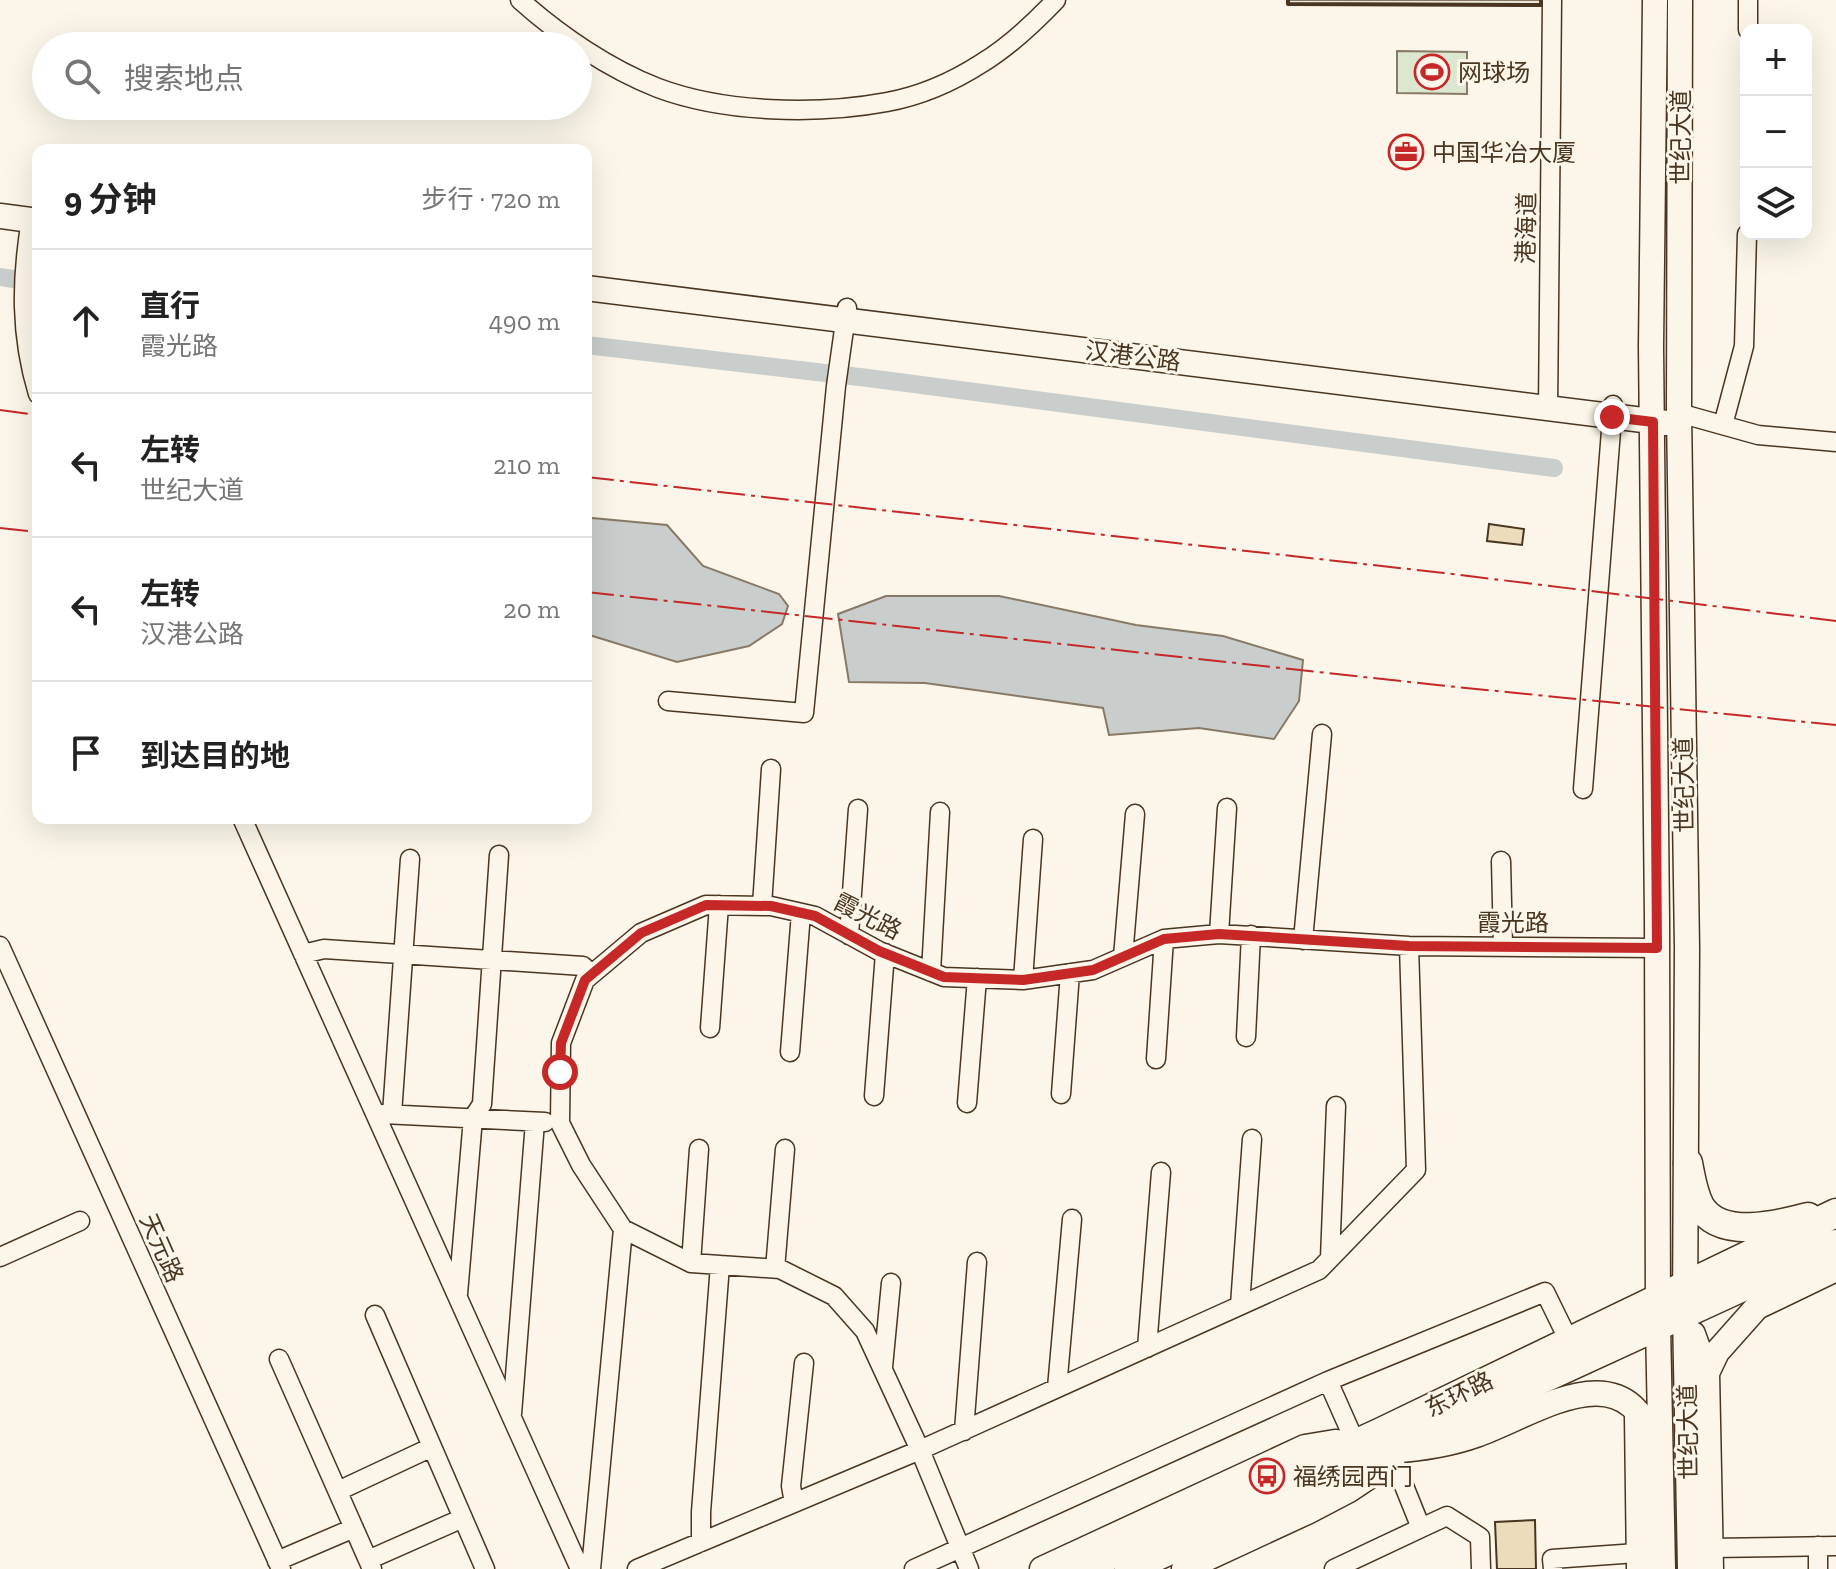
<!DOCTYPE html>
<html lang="zh">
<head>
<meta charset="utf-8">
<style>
	body { margin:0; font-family:"Zilla Slab","Noto Sans SC",serif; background:#f2f2f2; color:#222 }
	.controls { position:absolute; right:24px; top:24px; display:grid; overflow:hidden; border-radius:16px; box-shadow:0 8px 32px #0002 }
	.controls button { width:72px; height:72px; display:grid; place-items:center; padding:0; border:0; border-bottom:2px solid #e0e0e0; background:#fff; color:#222; font:40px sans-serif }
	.stop { position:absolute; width:24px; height:24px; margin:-18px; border:6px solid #c62828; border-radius:50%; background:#fff }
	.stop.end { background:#c62828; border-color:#fff; box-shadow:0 2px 8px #0008 }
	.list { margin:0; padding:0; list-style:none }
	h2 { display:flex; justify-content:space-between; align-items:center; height:104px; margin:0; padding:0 32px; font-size:34px }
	h2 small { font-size:26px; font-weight:400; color:#767676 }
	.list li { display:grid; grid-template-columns:52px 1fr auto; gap:24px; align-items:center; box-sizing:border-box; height:144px; padding:0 32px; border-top:2px solid #e0e0e0 }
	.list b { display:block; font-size:30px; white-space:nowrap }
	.list p { margin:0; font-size:26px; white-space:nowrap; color:#767676 }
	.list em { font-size:26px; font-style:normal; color:#767676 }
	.icon { flex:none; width:44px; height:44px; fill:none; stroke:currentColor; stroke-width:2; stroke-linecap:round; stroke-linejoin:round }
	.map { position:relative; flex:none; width:1836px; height:1569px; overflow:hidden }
	.search { position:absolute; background:#fff; box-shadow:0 8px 32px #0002; left:32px; top:32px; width:560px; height:88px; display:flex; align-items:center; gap:20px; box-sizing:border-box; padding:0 28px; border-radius:44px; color:#767676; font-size:30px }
	.panel { position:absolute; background:#fff; box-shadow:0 8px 32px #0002; left:32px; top:144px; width:560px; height:680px; border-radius:16px }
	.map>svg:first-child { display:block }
	.green { fill:#dce7d0; stroke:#887966; stroke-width:2 }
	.parking { fill:#ede7d9; stroke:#887966; stroke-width:2 }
	.water { fill:#c9cecd; stroke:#887966; stroke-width:2 }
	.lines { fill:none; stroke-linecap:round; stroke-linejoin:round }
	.canal { stroke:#c9cecd; stroke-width:18 }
	.building { fill:#ecdcbc; stroke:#4a3520; stroke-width:2 }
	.minor-casing { stroke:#4a3520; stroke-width:21 }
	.major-casing { stroke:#4a3520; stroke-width:27 }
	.highway-casing { stroke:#4a3520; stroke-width:31 }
	.minor { stroke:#fbf6e9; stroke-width:18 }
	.major { stroke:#fbf6e9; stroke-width:24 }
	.highway { stroke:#fbf6e9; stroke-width:28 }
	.wall { stroke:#4a3520; stroke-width:4 }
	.power { stroke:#c62828; stroke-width:2; stroke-dasharray:28 6 4 6; stroke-linecap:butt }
	.route { stroke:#c62828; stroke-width:10 }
	.labels { text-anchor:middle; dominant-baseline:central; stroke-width:6; stroke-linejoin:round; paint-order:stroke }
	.poi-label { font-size:24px; fill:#4a3520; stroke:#fbf6e9; text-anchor:start }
	.street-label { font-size:24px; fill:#4a3520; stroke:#fbf6e9 }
</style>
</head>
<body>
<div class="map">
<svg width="1836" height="1569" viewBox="0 0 1836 1569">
	<rect width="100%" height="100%" fill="#fbf6e9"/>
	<!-- green -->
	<path class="green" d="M1397,51l70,1v42l-70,-1z"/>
	<!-- parking -->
	<path class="parking" d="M1288,0h253v5l-253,-1z"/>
	<!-- water -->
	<path class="water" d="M592,518l75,7 36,41 76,28 9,12 -6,18 -33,22 -72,16 -91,-28v-114z
		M886,596h113l137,29 87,11 80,24 -4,41 -25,38 -75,-11 -90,7 -6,-27 -178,-25 -76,-1 -11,-68z"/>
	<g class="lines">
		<!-- canal -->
		<path class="canal" d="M0,277l13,2
			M34,281l4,1
			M586,345l282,33 686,90"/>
	</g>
	<!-- building -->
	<path class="building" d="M1489,524l35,5 -2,16 -35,-4z
		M1535,1520l1,49h-39l-2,-47z"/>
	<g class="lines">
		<!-- minor casing -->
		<g class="minor-casing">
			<path id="minor" d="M520,0c39,35 89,69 138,88 67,25 159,27 229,14 33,-6 67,-21 95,-39 28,-17 52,-40 74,-63
				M1748,30v-30
				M31,220c-10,60 -11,115 7,174
				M1548,410l4,-410
				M1679,413l79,22 78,7
				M1723,425l21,-79 3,-112
				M668,701l136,12 32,-327 11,-78
				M1583,789l30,-384
				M242,818l338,751
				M1501,861l2,84
				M762,906l9,-137
				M1219,934l8,-126
				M849,935l9,-126
				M1303,940l19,-206
				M0,946l281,623
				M303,954l21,-5 259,17 8,8
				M1123,957l12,-143
				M931,972l9,-160
				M1023,980l10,-141
				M710,1028l9,-123
				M1246,1037l5,-102
				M790,1052l11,-139
				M1156,1059l8,-120
				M1061,1094l9,-121
				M874,1096l11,-143
				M967,1103l10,-125
				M383,1114l162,8
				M392,1114l18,-255
				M0,1257l80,-36
				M1330,1258l6,-152
				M691,1263l8,-114
				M775,1269l10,-120
				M458,1294l15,-176 9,-14 17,-249
				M1240,1305l12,-166
				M375,1315l110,254
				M1147,1348l14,-176
				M279,1359l93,210
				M883,1367l8,-84
				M1328,1381l28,63
				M1057,1388l15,-169
				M512,1414l23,-292
				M964,1431l13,-169
				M338,1491l94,-44
				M794,1503l-3,-17 13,-123
				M1421,1528l26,-12 33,21 1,32
				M1704,1539l7,9 125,-2
				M701,1542v-30l19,-247
				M1818,1546v23
				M368,1560l95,-42
				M277,1561l77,-33
				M591,1569l32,-340
				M637,1569l283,-119 399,-180 97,-100 -7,-224
				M914,1569l414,-188 217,-89 24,49
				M969,1569l-49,-119 -55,-119 -31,-35 -54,-27 -89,-6 -68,-34 -42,-64 -21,-42 1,-80 24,-63 56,-47 65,-28 65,1 44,10 64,35 65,26 79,3 70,-10 71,-31 55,-5 190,12 248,2
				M1334,1569l87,-41 -31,-77
				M1553,1569l-1,-10 99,-7"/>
		</g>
		<!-- major casing -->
		<g class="major-casing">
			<path id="major" d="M1655,0l-4,347 6,572 1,406 5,244
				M1680,0l-1,413 8,535 -2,365 5,256
				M0,216l38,5
				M586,288l1081,135
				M1693,1334l14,39 4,196
				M1707,1373l10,-21 40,-45 79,-38
				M1637,1417l2,152
				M1042,1569l263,-122 30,-5 18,2
				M1184,1569l123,-57 42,-22 21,-14 20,-25c29,-2 58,-6 86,-16 62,-22 151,-89 180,15"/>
		</g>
		<!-- highway casing -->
		<g class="highway-casing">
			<path id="highway" d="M1688,1163c3,15 5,30 12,43 20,34 78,19 108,11
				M1080,1569l299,-136 457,-220
				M1129,1569l707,-325"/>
		</g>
		<!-- minor -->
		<use href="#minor" class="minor"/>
		<!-- major -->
		<use href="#major" class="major"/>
		<!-- highway -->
		<use href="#highway" class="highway"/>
		<!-- wall -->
		<path class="wall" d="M1288,0v4l253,1v-5"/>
		<!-- power -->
		<path class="power" d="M0,410l38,5
			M586,477l858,96 392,48
			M0,528l38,4
			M586,592l851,93 399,40"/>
	</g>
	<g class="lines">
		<!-- route -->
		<path class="route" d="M560,1072l1,-29 24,-63 56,-47 65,-28 65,1 44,10 64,35 65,26 79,3 70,-10 71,-31 55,-5 190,12 248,2 -4,-526 -41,-5"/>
	</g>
	<!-- icons -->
	<defs>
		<g id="stadium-ring" transform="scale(1.8)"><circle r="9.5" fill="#fbf6e9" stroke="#c62828" stroke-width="1.5"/><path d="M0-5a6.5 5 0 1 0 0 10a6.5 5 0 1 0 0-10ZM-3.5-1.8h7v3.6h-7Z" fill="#c62828"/></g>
		<g id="office-ring" transform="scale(1.8)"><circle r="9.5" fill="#fbf6e9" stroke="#c62828" stroke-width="1.5"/><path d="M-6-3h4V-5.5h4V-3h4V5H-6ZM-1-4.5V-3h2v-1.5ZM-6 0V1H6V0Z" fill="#c62828"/></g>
		<g id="bus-ring" transform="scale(1.8)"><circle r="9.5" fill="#fbf6e9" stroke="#c62828" stroke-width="1.5"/><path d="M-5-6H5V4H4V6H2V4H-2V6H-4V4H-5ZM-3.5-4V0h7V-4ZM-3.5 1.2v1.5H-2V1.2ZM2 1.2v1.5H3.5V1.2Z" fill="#c62828"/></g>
	</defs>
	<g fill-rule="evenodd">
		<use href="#stadium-ring" x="1432" y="72"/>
		<use href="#office-ring" x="1406" y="152"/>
		<use href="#bus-ring" x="1267" y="1476"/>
	</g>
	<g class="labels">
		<!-- poi labels -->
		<g class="poi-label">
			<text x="1458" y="72">网球场</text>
			<text x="1432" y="152">中国华冶大厦</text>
			<text x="1293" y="1476">福绣园西门</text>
		</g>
		<!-- street labels -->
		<g class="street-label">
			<text transform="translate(1680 137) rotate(-90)">世纪大道</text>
			<text transform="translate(1526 228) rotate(-89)">港海道</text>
			<text transform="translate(1133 356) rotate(7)">汉港公路</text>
			<text transform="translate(1684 785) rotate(-91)">世纪大道</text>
			<text transform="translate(868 916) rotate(27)">霞光路</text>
			<text x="1513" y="922">霞光路</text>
			<text transform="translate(162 1248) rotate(66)">天元路</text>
			<text transform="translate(1459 1394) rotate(-26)">东环路</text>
			<text transform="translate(1688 1432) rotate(-91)">世纪大道</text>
		</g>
	</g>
</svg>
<div class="controls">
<button>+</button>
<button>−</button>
<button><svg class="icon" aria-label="layers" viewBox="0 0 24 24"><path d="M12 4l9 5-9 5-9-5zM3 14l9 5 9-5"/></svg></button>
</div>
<div class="stop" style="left:560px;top:1072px"></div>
<div class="stop end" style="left:1612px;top:417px"></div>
<div class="search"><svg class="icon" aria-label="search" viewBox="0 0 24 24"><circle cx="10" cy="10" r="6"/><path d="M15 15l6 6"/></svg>搜索地点</div>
<section class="panel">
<h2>9 分钟<small>步行 · 720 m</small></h2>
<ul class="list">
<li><svg class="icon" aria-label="ahead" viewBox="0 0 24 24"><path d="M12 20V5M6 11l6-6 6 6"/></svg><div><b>直行</b><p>霞光路</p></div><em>490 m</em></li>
<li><svg class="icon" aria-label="left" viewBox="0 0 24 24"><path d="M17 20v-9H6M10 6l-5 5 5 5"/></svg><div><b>左转</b><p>世纪大道</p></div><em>210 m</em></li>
<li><svg class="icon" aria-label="left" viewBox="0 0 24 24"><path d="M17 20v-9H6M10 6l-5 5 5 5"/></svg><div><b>左转</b><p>汉港公路</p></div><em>20 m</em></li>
<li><svg class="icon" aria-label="arrive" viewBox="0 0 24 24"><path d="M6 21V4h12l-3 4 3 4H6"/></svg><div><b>到达目的地</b></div></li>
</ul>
</section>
</div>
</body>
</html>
